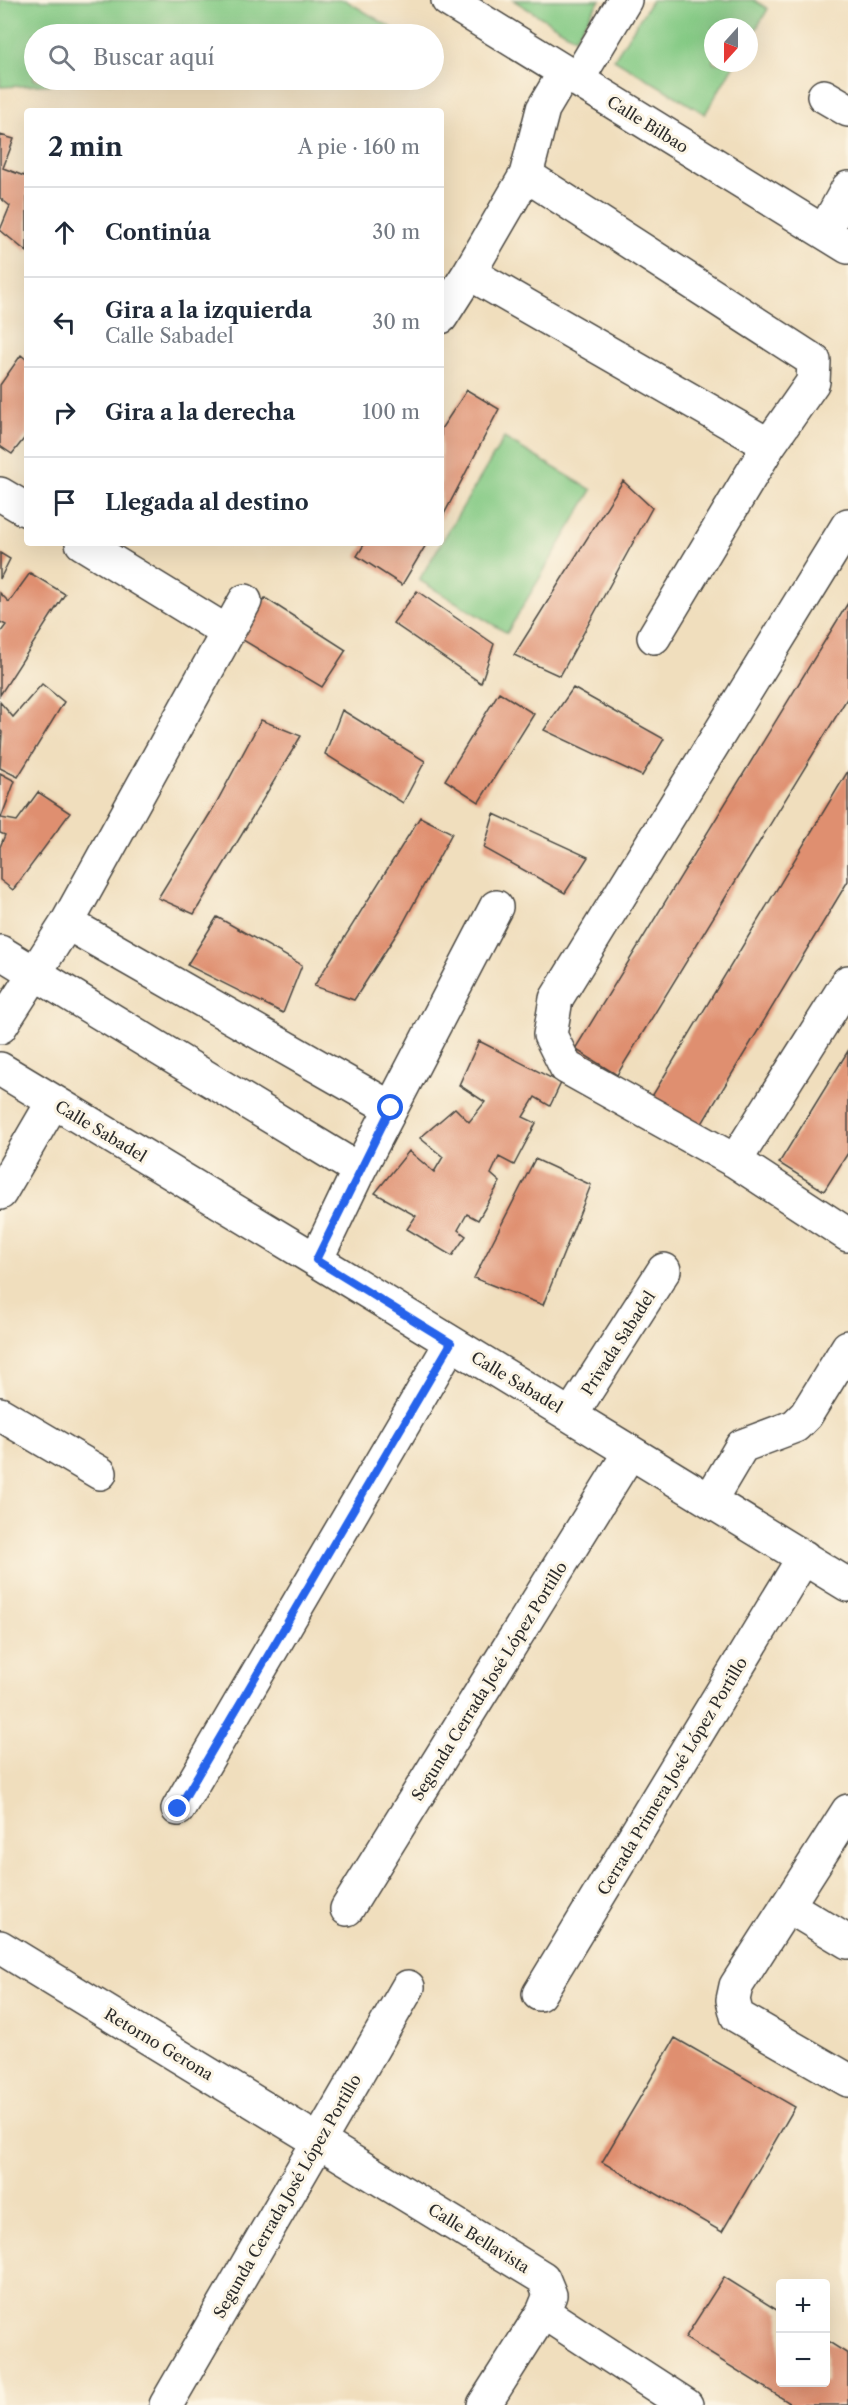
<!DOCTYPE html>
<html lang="es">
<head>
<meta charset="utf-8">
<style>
	body { margin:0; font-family:"Libre Caslon Text",serif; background:#f2f2f3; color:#1f2937 }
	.controls { position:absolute; right:18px; bottom:18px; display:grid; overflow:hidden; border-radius:6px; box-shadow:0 6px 24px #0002 }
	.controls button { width:54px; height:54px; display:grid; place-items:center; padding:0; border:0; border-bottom:2px solid #e0e1e3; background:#fff; color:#1f2937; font:30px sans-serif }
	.compass { position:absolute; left:704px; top:18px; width:54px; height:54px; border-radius:50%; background:#fff; box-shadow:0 6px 24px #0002; rotate:201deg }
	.stop { position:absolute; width:18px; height:18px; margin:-14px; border:4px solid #2563eb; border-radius:50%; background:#fff }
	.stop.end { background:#2563eb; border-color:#fff; box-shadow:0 2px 6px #0008 }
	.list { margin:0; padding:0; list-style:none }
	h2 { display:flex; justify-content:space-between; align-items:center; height:78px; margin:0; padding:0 24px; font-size:26px }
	h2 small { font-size:20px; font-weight:400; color:#747a83 }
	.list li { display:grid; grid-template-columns:39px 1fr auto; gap:18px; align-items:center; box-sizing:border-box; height:90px; padding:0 24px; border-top:2px solid #e0e1e3 }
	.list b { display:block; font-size:22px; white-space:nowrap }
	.list p { margin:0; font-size:20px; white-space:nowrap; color:#747a83 }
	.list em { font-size:20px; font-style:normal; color:#747a83 }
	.icon { flex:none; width:33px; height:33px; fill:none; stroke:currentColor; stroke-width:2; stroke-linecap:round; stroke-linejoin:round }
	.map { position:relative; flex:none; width:848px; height:2405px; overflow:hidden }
	.search { position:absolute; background:#fff; box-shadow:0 6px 24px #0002; left:24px; top:24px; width:420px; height:66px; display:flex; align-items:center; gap:15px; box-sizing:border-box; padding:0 21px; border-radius:33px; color:#747a83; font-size:22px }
	.panel { position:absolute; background:#fff; box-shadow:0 6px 24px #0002; left:24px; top:108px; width:420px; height:438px; border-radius:6px }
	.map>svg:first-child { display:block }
	.green { fill:#85ca85; stroke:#587a58; stroke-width:1.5 }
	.building { fill:#df8f6f }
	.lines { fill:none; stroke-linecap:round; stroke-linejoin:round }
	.minor-casing { stroke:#494641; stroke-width:36 }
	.minor { stroke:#fff; stroke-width:33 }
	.route { stroke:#2563eb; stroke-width:8 }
	.labels { text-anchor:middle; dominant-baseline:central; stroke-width:6; stroke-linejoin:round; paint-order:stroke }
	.street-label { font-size:16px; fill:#2b2b2b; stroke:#fcf5e5 }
</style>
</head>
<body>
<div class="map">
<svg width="848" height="2405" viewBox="0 0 848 2405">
	<rect width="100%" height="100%" fill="#fcf5e5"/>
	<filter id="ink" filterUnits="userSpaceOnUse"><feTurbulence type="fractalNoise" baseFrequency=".0167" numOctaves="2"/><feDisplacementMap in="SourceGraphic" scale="12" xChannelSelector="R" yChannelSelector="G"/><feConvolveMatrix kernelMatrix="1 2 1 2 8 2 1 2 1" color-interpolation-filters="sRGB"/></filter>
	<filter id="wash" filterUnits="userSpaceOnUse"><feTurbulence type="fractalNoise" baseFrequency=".008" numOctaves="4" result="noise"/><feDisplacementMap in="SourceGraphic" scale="24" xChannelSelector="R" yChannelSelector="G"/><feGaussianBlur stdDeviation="1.35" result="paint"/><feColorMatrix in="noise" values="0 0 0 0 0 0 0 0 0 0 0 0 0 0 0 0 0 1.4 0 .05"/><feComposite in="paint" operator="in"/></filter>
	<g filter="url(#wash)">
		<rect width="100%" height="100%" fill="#f0debd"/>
		<!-- green -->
		<path class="green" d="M0,0h345l57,34h-368v46h107l-141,7z
			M513,0h87l-25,38z
			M652,0h102l14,9 -19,32v-14h-36v36h22l-30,51 -91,-55z
			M504,438l88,52 -85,143 -88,-53z"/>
		<g id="blocks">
			<!-- building -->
			<path class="building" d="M0,135l14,4 -11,29 21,8 3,-5v81l-27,-22 10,-24 -10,-8z
				M21,355l6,5v75l-15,19 -12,-8v-61z
				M467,390l32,19 -58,111v-91z
				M623,481l29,27 -92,168 -46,-21z
				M365,543h62l-25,42 -45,-29z
				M0,553l10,6 -10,20z
				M30,573l35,21 -65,101v-62l6,-8 -6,-3v-29l9,9z
				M417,591l77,53 -13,39 -88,-60z
				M265,598l81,52 -24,37 -84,-50z
				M848,603v94l-231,378 -42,-26z
				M42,684l22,18 -46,75 -18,-9 2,-36 -2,-2v-28l13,15z
				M573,688l91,51 -22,37 -98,-46z
				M499,692l35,22 -55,88 -34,-22z
				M342,710l83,51 -22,42 -78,-49z
				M261,720l40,16 -107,178 -36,-16 56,-91z
				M848,771v110l-148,246 -49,-29z
				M0,773l15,8 -14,37 16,3 21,-29 32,21 -57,77 -13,-10v-33l5,-12 -5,-2z
				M494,814l94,43 -23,36 -81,-45z
				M420,817l32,16 -51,94 -47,73 -40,-14z
				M217,917l85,48 -19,48 -96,-48z
				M479,1041l82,42 -11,23 -15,-9 -12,20 13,6 -22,42 -15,-8 -8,17 9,8 -22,38 -11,-6 -9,16 8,6 -14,20 -45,-27 9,-13 -41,-23 34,-42 25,21 9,-15 -23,-19 35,-30 14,14 16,-20 -26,-17z
				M848,1051v102l-24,38 -45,-28z
				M535,1159l56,26 -48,120 -69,-27z
				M675,2038l120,69 -73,125 -120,-70z
				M724,2277l56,35v70h46v-42l22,14v51h-55l-108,-67z"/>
		</g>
	</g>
	<g filter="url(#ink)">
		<use href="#blocks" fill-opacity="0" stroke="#494641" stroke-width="1.5"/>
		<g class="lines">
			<!-- minor casing -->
			<g class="minor-casing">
				<path id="minor" d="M448,0l400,247
					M577,80l48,-80
					M824,96l24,14
					M526,175l288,186 -1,21 -44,63 -115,192
					M824,232l24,-44
					M469,273l300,172
					M441,317l28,-44 57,-98 17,-66 22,-37
					M0,494l27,16
					M848,525l-292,474 -6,36 16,32 169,94 113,74
					M82,543l145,89
					M67,923l178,-322
					M0,952l359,218
					M0,1027l67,-104 324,185
					M0,1069l316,191 532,325
					M735,1161l113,-179
					M0,1193l53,-91
					M316,1260l43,-90 137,-263
					M0,1414l100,59
					M571,1415l93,-145
					M710,1500l32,-54 53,-20 11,-11 42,-68
					M178,1809l273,-466
					M848,1811l-112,175 -3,14 4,16 111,64
					M788,1906l60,36
					M347,1909l283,-457
					M0,1947l543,331 7,17 -7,17 -59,93
					M539,1994l265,-437
					M543,2312l143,93
					M166,2405l242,-418"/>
			</g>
			<!-- minor -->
			<use href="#minor" class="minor"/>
		</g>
	</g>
	<g class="lines" filter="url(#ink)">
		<!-- route -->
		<path class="route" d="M178,1809l273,-466 -135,-83 75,-152"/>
	</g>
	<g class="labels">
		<!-- street labels -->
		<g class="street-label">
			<text transform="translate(648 124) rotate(32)">Calle Bilbao</text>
			<text transform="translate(101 1131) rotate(31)">Calle Sabadel</text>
			<text transform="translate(618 1343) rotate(-57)">Privada Sabadel</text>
			<text transform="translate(517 1382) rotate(31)">Calle Sabadel</text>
			<text transform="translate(489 1681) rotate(-58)">Segunda Cerrada José López Portillo</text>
			<text transform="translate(672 1776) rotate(-59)">Cerrada Primera José López Portillo</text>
			<text transform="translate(159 2044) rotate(31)">Retorno Gerona</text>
			<text transform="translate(287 2196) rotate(-60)">Segunda Cerrada José López Portillo</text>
			<text transform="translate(479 2238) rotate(32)">Calle Bellavista</text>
		</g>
	</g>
</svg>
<div class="controls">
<button>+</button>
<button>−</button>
</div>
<svg class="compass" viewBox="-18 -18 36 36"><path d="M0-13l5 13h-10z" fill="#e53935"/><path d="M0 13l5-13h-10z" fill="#747a83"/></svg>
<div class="stop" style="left:391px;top:1108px"></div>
<div class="stop end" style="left:178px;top:1809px"></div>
<div class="search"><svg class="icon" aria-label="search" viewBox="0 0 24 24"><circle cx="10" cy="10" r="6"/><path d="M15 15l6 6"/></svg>Buscar aquí</div>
<section class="panel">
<h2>2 min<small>A pie · 160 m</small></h2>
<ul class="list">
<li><svg class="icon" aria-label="ahead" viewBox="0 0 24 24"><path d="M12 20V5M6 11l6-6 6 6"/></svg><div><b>Continúa</b></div><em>30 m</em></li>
<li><svg class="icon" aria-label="left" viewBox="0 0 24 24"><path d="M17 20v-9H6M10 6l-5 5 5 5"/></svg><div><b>Gira a la izquierda</b><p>Calle Sabadel</p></div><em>30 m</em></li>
<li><svg class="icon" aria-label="right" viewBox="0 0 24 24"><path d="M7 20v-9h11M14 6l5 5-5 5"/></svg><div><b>Gira a la derecha</b></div><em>100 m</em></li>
<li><svg class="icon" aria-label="arrive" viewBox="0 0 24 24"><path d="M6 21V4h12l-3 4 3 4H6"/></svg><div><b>Llegada al destino</b></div></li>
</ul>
</section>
</div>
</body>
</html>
